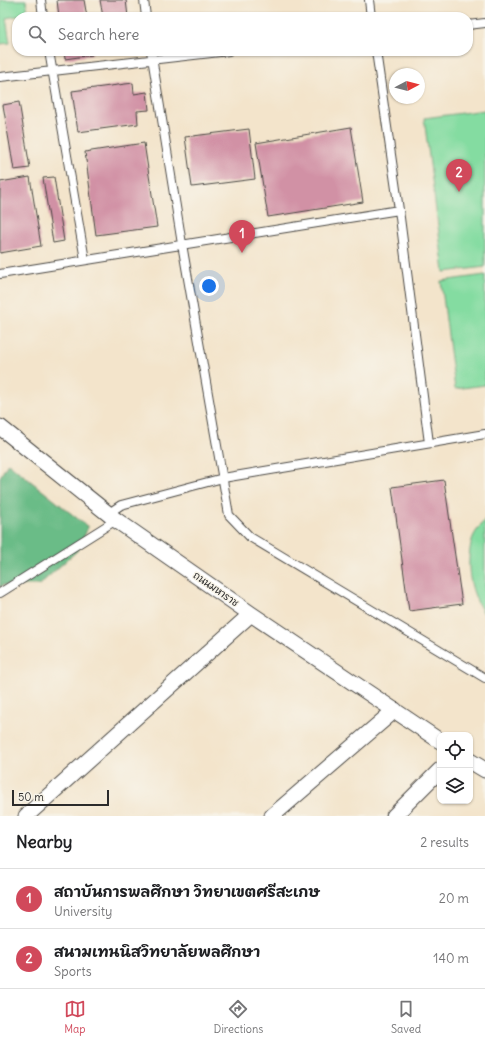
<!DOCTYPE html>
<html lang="en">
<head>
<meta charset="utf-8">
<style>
	body { margin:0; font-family:Delius,"Playpen Sans Thai",sans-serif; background:#f2f2f2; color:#202124 }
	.controls { position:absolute; right:12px; bottom:12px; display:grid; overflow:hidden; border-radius:8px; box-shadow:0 1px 3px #0004 }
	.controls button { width:36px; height:36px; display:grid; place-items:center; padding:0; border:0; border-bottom:1px solid #e0e0e0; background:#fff; color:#202124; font:20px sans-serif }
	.compass { position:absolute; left:389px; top:68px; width:36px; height:36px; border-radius:50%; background:#fff; box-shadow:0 1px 3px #0004; rotate:83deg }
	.scale { position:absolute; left:12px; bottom:10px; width:97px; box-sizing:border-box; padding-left:4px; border:2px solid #2b2b2b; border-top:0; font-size:11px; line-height:14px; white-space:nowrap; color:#2b2b2b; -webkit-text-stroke:3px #f7f3e8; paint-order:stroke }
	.you { position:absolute; left:209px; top:286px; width:14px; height:14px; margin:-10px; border:3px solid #fff; border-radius:50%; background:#1a73e8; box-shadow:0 0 0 6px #1a73e833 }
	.badge { display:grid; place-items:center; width:26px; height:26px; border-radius:50%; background:#d1495b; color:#fff; font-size:13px; font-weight:700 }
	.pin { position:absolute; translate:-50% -33px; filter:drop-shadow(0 1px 2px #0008) }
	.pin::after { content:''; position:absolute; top:21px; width:14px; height:12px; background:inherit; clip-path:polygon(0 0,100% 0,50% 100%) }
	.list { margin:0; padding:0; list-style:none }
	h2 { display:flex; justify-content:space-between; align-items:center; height:52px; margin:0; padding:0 16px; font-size:17px }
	h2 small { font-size:13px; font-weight:400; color:#757577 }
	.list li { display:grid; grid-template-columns:26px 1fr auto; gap:12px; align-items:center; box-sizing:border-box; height:60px; padding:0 16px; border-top:1px solid #e0e0e0 }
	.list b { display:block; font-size:15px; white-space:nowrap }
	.list p { margin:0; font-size:13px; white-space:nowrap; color:#757577 }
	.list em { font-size:13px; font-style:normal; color:#757577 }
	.icon { flex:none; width:22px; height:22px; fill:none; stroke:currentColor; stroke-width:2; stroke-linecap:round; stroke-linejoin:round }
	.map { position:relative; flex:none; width:485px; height:816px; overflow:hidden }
	.search { position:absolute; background:#fff; box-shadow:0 1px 3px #0004; left:12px; right:12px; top:12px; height:44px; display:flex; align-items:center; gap:10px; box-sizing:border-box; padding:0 14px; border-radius:16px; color:#757577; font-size:15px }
	.sheet { height:172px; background:#fff }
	nav { display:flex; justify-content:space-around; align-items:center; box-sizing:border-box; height:56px; border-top:1px solid #e0e0e0; background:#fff; font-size:11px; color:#757577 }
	nav a { display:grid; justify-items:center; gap:2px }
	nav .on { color:#d1495b }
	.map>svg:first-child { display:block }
	.green { fill:#84dca1; stroke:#588466 }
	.forest { fill:#6bbc87; stroke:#4b7459 }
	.building { fill:#d191a5 }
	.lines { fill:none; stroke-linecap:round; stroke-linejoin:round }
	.service-casing { stroke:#494743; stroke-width:10 }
	.minor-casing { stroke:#494743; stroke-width:17 }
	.service { stroke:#fff; stroke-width:8 }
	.minor { stroke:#fff; stroke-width:15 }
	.labels { text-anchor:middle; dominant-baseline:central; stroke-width:3; stroke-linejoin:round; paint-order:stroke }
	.street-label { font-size:10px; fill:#2b2b2b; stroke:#f7f3e8 }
</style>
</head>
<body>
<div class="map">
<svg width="485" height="816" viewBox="0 0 485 816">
	<rect width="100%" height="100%" fill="#f7f3e8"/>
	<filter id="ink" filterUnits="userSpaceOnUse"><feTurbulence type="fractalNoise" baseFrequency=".025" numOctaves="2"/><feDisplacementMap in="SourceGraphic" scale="8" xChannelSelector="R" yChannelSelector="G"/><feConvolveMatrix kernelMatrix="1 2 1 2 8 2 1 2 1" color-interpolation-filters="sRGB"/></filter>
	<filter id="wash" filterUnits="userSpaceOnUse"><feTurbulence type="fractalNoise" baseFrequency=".012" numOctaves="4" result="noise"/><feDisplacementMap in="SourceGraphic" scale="16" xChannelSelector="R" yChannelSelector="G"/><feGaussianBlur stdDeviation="0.9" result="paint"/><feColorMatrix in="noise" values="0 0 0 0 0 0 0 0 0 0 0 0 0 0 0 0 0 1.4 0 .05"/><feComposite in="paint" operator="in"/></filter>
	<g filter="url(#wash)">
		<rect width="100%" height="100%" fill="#f3e4cb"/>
		<!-- green -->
		<path class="green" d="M0,0h26l2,14 -22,4 4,25 -10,1z
			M485,110v157l-41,5 -20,-154z
			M485,275v110l-30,4 -14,-108z
			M485,519v96c-15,-21 -20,-50 -13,-75 2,-7 9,-15 13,-21z"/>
		<!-- forest -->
		<path class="forest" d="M8,463l80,64 -9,22 -40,36h-36l-3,3v-111z"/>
		<g id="blocks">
			<!-- building -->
			<path class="building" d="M57,0h27l3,17h-28z
				M100,0h26l2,17h-25z
				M64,51h28v4l-27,4z
				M133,83l1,11 13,-2 2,18 -12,1 1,13 -60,8 -6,-41z
				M19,102l11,66 -16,2 -11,-65z
				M351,127l12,75 -95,15 -12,-74z
				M249,129l6,50 -63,8 -7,-50z
				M144,143l13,84 -61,8 -11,-83z
				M30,177l11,69 -41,7v-71z
				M54,177l10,64 -11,2 -10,-65z
				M444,480l18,124 -53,7 -17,-124z"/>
		</g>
	</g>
	<g filter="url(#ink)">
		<use href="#blocks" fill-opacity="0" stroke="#494743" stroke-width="1"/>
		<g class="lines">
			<!-- service casing -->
			<g class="service-casing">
				<path id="service" d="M41,0l2,17
					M144,0l2,17
					M369,0l2,17
					M468,25l17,-2
					M49,51l36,209
					M151,51l31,193 47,271 21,22 235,141
					M376,51l23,159 30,233
					M0,77l229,-26
					M0,274l399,-64
					M109,513l12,-8 102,-27 262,-44
					M0,593l116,-73"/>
			</g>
			<!-- minor casing -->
			<g class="minor-casing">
				<path id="minor" d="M0,427l116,93 135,94 189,127
					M470,761l15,9
					M26,816l225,-202
					M272,816l123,-106
					M394,816l46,-46"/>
			</g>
			<!-- service -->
			<use href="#service" class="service"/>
			<!-- minor -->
			<use href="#minor" class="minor"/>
		</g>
	</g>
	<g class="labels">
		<!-- street labels -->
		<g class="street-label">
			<text transform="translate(216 589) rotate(35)">ถนนมหาราช</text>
		</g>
	</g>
</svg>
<div class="controls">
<button><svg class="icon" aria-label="locate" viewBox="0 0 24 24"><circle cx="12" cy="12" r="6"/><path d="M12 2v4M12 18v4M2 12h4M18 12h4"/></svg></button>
<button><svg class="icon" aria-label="layers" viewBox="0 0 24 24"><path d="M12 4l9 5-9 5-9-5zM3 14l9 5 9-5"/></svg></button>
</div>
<svg class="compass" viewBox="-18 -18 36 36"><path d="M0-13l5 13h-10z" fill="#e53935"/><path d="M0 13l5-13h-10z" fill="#757577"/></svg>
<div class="scale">50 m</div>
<div class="you"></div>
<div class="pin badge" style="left:242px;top:253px">1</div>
<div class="pin badge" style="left:459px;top:192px">2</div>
<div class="search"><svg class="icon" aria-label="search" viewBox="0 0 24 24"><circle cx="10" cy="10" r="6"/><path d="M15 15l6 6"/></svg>Search here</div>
</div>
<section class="sheet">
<h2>Nearby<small>2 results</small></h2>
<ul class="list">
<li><span class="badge">1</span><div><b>สถาบันการพลศึกษา วิทยาเขตศรีสะเกษ</b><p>University</p></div><em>20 m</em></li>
<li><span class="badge">2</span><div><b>สนามเทนนิสวิทยาลัยพลศึกษา</b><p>Sports</p></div><em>140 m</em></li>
</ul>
</section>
<nav>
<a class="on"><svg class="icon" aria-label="map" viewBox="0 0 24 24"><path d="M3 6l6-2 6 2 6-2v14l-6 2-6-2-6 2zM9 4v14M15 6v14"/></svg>Map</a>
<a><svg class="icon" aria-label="directions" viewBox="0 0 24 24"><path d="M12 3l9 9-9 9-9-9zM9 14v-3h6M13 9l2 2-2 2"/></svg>Directions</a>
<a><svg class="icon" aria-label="saved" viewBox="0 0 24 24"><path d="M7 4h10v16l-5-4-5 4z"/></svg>Saved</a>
</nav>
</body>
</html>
